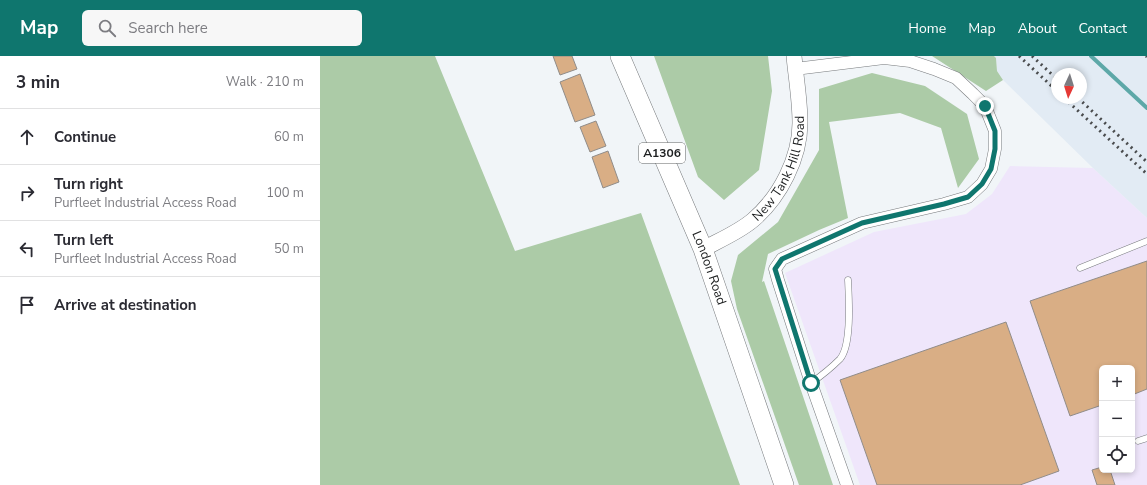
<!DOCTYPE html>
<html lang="en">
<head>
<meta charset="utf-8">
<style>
	body { margin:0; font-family:"Nunito Sans",sans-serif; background:#f7f7f7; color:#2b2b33 }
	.controls { position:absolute; right:12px; bottom:12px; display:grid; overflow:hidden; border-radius:6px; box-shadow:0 2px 6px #0003 }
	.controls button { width:36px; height:36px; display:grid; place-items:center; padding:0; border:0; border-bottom:1px solid #e1e1e2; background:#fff; color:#2b2b33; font:20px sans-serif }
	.compass { position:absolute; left:731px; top:12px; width:36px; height:36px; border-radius:50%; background:#fff; box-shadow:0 2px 6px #0003; rotate:184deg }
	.stop { position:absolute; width:12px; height:12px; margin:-9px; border:3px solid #0f766e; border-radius:50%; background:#fff }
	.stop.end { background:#0f766e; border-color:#fff; box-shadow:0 1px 4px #0008 }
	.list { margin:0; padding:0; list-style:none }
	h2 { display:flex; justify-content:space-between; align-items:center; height:52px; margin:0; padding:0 16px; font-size:17px }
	h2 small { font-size:13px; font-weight:400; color:#7c7c81 }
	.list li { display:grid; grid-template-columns:26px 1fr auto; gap:12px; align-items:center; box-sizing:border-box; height:56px; padding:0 16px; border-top:1px solid #e1e1e2 }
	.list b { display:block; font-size:15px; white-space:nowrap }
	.list p { margin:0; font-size:13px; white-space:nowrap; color:#7c7c81 }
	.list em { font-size:13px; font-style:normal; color:#7c7c81 }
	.icon { flex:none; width:22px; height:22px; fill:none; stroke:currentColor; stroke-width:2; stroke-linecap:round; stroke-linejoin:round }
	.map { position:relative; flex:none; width:827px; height:429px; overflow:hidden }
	header { display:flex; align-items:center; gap:24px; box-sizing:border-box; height:56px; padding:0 20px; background:#0f766e; color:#fff }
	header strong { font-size:19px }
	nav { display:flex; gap:22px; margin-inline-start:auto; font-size:14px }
	.search { width:280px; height:36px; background:#f7f7f7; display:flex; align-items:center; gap:10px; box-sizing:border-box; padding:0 14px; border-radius:6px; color:#7c7c81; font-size:15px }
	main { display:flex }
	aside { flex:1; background:#fff }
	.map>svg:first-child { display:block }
	.industrial { fill:#efe6fb; fill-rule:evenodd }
	.built { fill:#e2ebf4; fill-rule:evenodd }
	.green { fill:#accba7 }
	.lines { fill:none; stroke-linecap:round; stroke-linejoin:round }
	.stream { stroke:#5da8a8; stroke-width:4 }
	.building { fill:#d9ae85; stroke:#908c89 }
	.service-casing { stroke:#777a7d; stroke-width:7 }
	.minor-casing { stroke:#777a7d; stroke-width:13 }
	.tertiary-casing { stroke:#777a7d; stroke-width:16 }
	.primary-casing { stroke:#777a7d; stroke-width:20 }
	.service { stroke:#fff; stroke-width:6 }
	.minor { stroke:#fff; stroke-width:12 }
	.tertiary { stroke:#fff; stroke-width:15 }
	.primary { stroke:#fff; stroke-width:19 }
	.rail { stroke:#4a4c4e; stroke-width:3; stroke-dasharray:2 4; stroke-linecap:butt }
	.route { stroke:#0f766e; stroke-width:5 }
	.labels { text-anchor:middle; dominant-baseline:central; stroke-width:3; stroke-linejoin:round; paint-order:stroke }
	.shield { fill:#fff; stroke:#606262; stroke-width:1 }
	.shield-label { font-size:12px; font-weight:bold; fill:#1c1e1f }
	.street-label { font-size:13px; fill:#1c1e1f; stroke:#fff }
</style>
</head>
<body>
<header>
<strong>Map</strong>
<div class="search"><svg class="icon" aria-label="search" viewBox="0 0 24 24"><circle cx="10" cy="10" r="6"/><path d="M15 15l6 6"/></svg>Search here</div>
<nav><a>Home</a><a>Map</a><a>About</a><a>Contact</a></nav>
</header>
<main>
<aside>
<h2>3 min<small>Walk · 210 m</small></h2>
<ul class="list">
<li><svg class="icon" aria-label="ahead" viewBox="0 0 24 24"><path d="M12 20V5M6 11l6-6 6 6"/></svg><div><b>Continue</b></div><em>60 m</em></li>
<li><svg class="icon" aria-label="right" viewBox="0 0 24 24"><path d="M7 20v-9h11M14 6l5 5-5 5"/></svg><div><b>Turn right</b><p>Purfleet Industrial Access Road</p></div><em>100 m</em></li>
<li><svg class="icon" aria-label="left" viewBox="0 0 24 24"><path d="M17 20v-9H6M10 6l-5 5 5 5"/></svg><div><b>Turn left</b><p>Purfleet Industrial Access Road</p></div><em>50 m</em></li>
<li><svg class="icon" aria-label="arrive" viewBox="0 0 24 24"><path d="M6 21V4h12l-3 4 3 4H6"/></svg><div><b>Arrive at destination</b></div></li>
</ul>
</aside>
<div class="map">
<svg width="827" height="429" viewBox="0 0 827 429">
	<rect width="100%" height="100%" fill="#f1f5f8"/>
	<!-- industrial -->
	<path class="industrial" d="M690,110l83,2 54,50v267h-287l-75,-212 89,-41 92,-18 26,-20zM782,312h30v102h-30z"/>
	<!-- built -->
	<path class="built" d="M674,0h153v162l-54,-50 -90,-88 -6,-9 -1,-13zM737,18h24v24h-24z"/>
	<!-- green -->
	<path class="green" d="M0,0h115l80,195 126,-38 99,272h-420z
		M334,0h114l4,35 -13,79 -35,30 -26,-23z
		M612,0h62l2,2 1,13 6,9 -17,11z
		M552,17l53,13 42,28 12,45 -21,29 -17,-60 -41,-15 -71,9 19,96 -29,12 -51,24 -6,28 2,-1 69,204h-34l-62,-176 -6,-28 7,-26 40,-33 41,-72v-61z"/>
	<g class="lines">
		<!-- stream -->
		<path class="stream" d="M771,0l56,52"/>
	</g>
	<!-- building -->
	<path class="building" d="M233,0h19l5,13 -17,6z
		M260,18l15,41 -20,7 -15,-40z
		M276,65l10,25 -16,6 -10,-25z
		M288,95l11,31 -16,6 -11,-31z
		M827,205v128l-15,6v-27h-30v37l-32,11 -40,-115z
		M686,266l53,149 -39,14h-143l-37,-105z
		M782,411v3h8l5,15h-18l-5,-15z"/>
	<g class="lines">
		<!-- service casing -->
		<g class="service-casing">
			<path id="service" d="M760,212l67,-27
				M491,327c10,-7 20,-15 29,-24 12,-14 9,-60 8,-79
				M818,385l9,-3"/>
		</g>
		<!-- minor casing -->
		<g class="minor-casing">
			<path id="minor" d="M475,13l89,-11 26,3 24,8 22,9 17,16 12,12 10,25v18l-4,20 -9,15 -14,13 -24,7 -82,19 -80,36 -7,10 3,11 33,103 36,102"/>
		</g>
		<!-- tertiary casing -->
		<g class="tertiary-casing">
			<g id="tertiary">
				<path id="s1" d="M383,193c17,-9 36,-17 50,-29 27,-23 47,-62 47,-97 0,-23 -4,-45 -6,-67"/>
			</g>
		</g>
		<!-- primary casing -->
		<g class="primary-casing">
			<g id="primary">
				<path id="s2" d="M300,0l83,193 81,236"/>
			</g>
		</g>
		<!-- service -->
		<use href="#service" class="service"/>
		<!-- minor -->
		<use href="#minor" class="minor"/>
		<!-- tertiary -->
		<use href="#tertiary" class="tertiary"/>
		<!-- primary -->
		<use href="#primary" class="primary"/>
		<!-- rail -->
		<path class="rail" d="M699,0l38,35
			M712,0l25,23
			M826,0l1,1
			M744,42l83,76
			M758,42l69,64"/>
	</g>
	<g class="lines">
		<!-- route -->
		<path class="route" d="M491,327l-36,-114 7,-10 80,-36 82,-19 24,-7 14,-13 9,-15 4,-20v-18l-10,-25"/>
	</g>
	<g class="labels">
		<!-- shield labels -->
		<rect class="shield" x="319" y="87" width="46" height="20" rx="3"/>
		<g class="shield-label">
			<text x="342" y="97">A1306</text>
		</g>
		<!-- street labels -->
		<g class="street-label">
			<text stroke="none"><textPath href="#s1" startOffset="118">New Tank Hill Road</textPath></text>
			<text stroke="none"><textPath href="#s2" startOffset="230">London Road</textPath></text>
		</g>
	</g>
</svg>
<div class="controls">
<button>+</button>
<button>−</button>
<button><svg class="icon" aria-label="locate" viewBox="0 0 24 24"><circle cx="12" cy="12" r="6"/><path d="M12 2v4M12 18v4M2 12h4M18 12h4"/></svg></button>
</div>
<svg class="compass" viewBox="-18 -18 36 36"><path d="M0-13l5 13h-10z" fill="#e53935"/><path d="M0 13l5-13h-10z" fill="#7c7c81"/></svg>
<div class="stop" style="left:491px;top:327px"></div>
<div class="stop end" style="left:665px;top:50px"></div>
</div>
</main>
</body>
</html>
